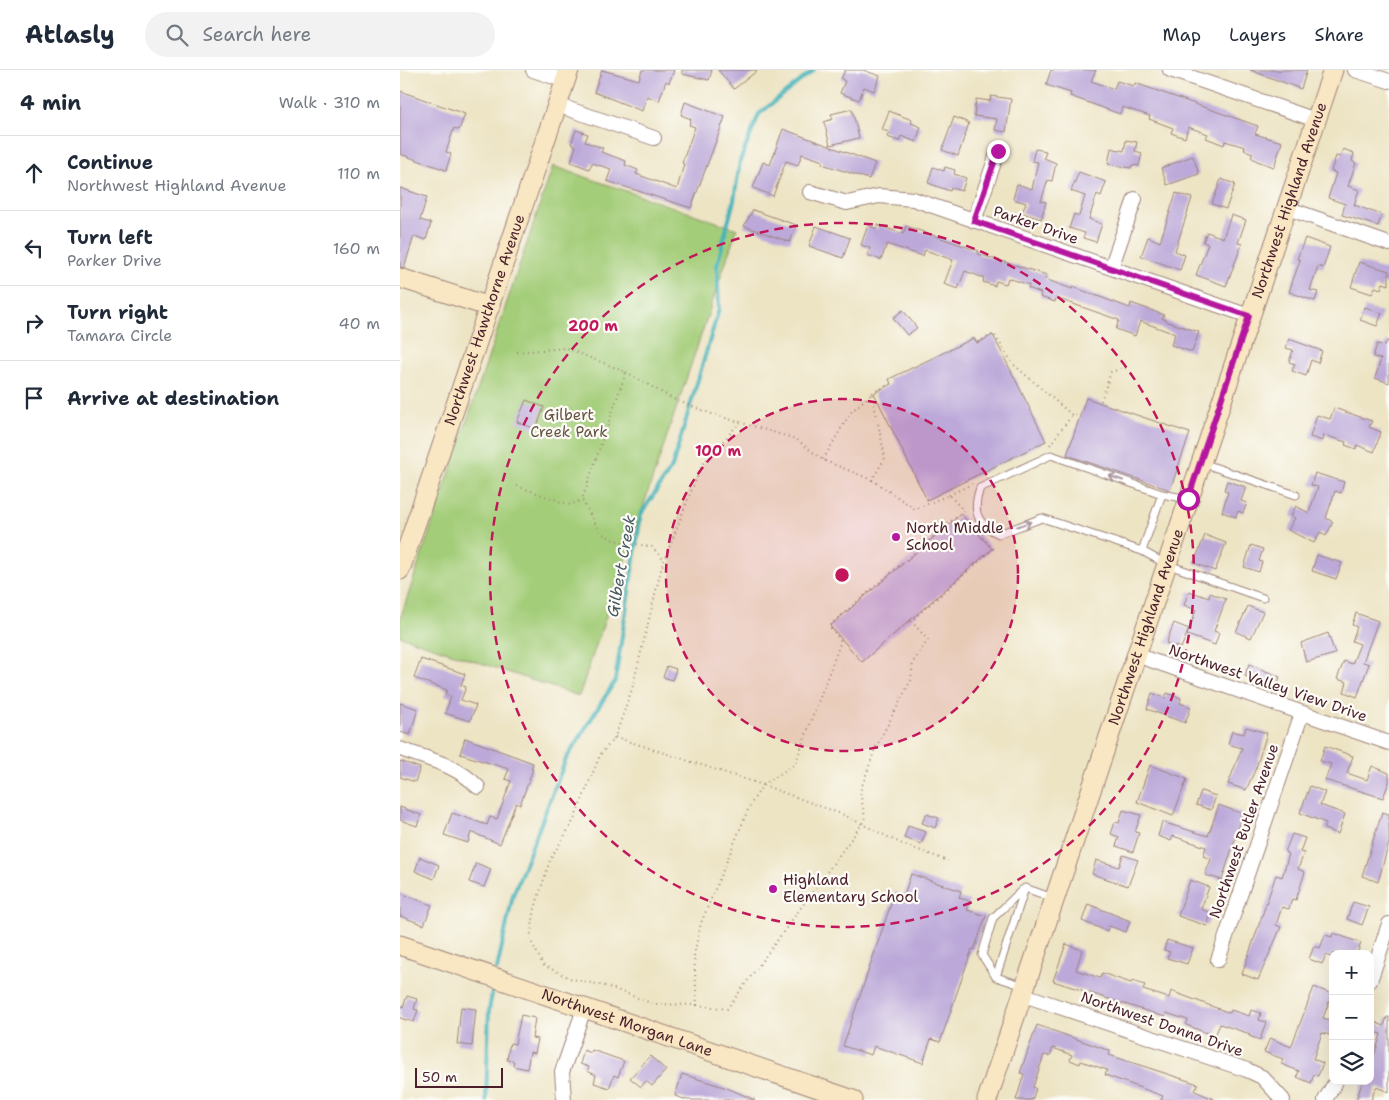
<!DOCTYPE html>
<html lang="en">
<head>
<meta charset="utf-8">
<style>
	body { margin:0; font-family:"Shantell Sans",sans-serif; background:#f2f2f3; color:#1f2937 }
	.controls { position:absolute; right:15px; bottom:15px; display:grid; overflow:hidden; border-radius:10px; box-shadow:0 5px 20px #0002 }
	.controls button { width:45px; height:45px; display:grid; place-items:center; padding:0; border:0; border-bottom:1px solid #e0e1e3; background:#fff; color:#1f2937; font:25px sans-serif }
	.scale { position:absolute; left:15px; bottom:12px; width:88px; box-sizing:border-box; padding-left:5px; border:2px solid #4a1f2b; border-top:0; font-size:14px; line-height:18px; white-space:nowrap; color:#4a1f2b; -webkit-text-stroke:4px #fdfcf7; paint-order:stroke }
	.stop { position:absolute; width:15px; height:15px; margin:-11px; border:4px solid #b5179e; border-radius:50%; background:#fff }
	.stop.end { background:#b5179e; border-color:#fff; box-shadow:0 1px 5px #0008 }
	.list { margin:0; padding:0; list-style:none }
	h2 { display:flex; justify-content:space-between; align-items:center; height:65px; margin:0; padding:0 20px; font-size:21px }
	h2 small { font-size:16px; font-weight:400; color:#747a83 }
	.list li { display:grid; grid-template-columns:32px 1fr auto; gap:15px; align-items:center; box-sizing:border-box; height:75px; padding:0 20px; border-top:1px solid #e0e1e3 }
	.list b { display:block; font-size:19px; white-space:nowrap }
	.list p { margin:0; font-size:16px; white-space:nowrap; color:#747a83 }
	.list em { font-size:16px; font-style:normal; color:#747a83 }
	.icon { flex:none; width:28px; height:28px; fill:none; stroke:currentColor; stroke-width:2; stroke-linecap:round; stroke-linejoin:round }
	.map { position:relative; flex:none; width:989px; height:1030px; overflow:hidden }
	header { display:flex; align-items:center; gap:30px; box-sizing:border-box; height:70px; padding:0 25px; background:#fff; border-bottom:1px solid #e0e1e3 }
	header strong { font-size:24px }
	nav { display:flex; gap:28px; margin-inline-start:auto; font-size:18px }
	.search { width:350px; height:45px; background:#f2f2f3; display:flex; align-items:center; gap:12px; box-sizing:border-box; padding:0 18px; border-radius:28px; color:#747a83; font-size:19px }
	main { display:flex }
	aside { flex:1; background:#fff }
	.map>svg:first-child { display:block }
	.green { fill:#a4cd79; stroke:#777652 }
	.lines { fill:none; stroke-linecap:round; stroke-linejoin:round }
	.stream { stroke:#42b2ba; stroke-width:4 }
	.building { fill:#bca9d9 }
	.lane-casing { stroke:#9c8278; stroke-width:9 }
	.street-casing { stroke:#9c8278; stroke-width:16 }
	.secondary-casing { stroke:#9c8278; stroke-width:21 }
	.path { stroke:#9c8278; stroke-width:2; stroke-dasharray:1 4; stroke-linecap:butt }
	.lane { stroke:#fff; stroke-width:7 }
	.street { stroke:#fff; stroke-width:14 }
	.secondary { stroke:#f9e7c3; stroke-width:19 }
	.oneway { stroke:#ae9aa0 }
	.route { stroke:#b5179e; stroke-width:6 }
	.ring { fill:none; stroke:#c2185b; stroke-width:2.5; stroke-dasharray:9 6 }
	.poi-dot { fill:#b5179e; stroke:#fdfcf7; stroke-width:2 }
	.labels { text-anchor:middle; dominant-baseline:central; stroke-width:4.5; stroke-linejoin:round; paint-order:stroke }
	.street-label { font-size:15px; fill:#4a1f2b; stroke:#fdfcf7 }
	.park-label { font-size:15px; fill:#655342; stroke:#fdfcf7 }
	.poi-label { font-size:15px; fill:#4a1f2b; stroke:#fdfcf7; text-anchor:start }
	.water-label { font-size:16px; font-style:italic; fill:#475a64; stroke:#fdfcf7 }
	.centre { fill:#c2185b; stroke:#fdfcf7; stroke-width:2.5 }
	.ring-label { font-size:15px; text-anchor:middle; font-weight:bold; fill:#c2185b; stroke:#fdfcf7; stroke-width:4.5; stroke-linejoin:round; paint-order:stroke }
</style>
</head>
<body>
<header>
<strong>Atlasly</strong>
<div class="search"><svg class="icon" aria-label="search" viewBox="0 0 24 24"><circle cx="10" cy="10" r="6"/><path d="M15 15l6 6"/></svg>Search here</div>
<nav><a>Map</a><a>Layers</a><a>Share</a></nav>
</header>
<main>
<aside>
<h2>4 min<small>Walk · 310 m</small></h2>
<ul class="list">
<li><svg class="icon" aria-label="ahead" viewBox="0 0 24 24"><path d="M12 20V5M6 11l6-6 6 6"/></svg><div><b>Continue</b><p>Northwest Highland Avenue</p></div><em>110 m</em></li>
<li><svg class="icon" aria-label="left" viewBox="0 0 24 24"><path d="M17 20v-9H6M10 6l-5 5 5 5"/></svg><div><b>Turn left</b><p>Parker Drive</p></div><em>160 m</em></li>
<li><svg class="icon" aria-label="right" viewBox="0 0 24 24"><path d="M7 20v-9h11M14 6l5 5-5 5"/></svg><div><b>Turn right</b><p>Tamara Circle</p></div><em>40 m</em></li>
<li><svg class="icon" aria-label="arrive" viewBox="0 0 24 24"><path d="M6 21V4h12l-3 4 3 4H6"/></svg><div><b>Arrive at destination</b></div></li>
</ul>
</aside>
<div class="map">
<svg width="989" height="1030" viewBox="0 0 989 1030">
	<rect width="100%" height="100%" fill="#fdfcf7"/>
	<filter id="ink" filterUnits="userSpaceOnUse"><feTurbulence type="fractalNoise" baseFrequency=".02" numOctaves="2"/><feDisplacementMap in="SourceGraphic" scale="10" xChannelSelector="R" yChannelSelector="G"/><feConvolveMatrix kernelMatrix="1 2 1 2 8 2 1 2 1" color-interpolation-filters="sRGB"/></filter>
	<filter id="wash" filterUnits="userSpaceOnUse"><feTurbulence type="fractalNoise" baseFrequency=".0096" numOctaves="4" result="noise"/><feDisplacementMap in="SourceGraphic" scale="20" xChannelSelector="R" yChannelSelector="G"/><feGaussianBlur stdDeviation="1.12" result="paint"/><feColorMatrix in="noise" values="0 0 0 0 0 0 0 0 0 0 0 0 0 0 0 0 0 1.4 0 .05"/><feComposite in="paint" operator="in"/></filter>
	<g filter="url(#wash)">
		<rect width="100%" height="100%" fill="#ede4c4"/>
		<!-- green -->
		<path class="green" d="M153,96l184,63 -158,467 -179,-60v-17z"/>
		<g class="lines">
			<!-- stream -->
			<path class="stream" d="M97,899l16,-74 53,-136 49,-78 26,-167 31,-47 47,-158 -2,-44 17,-65 6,-39 19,-47 55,-44
				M86,1030l3,-90 4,-22"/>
		</g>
		<g id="blocks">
			<!-- building -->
			<path class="building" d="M202,0l37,10 3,-10h32l-5,13 -3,-2 -7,20 -12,-5 -5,15 -48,-19z
				M282,0h30l-3,10 -27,-6z
				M318,0h40l-24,19z
				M445,0h18l17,6 -6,15 -10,-4 -5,13 -19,-7 5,-12 -4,-2z
				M651,0h45l-5,11 23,8 3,-8 17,5 1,-3 123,43 -3,8 27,8 -8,25 -17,-6 -6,-4 2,-4 -9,-3 1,-3 -20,-6 -1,4 -18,-7 2,-4 -20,-7 -3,11 -14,-5 2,-5 -24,-9 1,-3 -28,-9 -2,7 -50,-18 1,-3 -25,-8z
				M850,0h57l-6,19z
				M0,21l65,23 -6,16 -5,-2 -8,24 5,2 -5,16 -46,-16z
				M591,26l20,3 -5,33 -11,-2 2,-11 -23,-3 2,-17 14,2z
				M285,32l40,15 -34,91 -84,-27 4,-12 -19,-6 -3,6 -18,-7 5,-16 -5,-2 5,-14 12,4 -3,8 18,6 -2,4 25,9 -1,4 13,5 -2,4 41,15 7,-25 -2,-1 13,-36 -6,-2 2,-6 -10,-4z
				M452,39l7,29 -29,7 -6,-23 9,-3 -2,-5z
				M489,41l23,9 -1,3 10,4 -5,15 -15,-6 -2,5 -12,-4 2,-5 -7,-2z
				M554,47l15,6 -11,33 -16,-6z
				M383,59l92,34 -6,16 -47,-15 1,-3 -21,-7 -4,11 -12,-4 -13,35 -20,-8 10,-26 7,3z
				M726,70l11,2 -2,9 7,2 -3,13 -7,-1 -1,3 -23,-4 3,-16 13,3z
				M635,79l11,2 -2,7 12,5 -4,18 -4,-1 -7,21 5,1 -5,17 -19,-6 4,-10 -13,-4 4,-15 15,5 6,-27 -6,-1z
				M943,79l11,4 -2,8 4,2 -8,23 11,4 -5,15 28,10 -4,11 -36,-11 3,-11 -17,-6 8,-25 -5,-2 5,-15 4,1z
				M793,86l6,18 -32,11 -6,-17z
				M533,97l11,4 1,-4 10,3 -1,4 12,4 -4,13 -11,-3 -1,3 -22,-8z
				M679,102l27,10 -5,14 -4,-2 -8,25 13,5 -6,18 -13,-4 2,-5 -16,-5 5,-14 5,2 6,-20 -14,-5z
				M821,109l14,5 -9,25 -14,-5z
				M0,118l27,9 -7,23 11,3 -5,17 -12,-4 -10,32 -4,-1z
				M776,123l16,5 -17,53 10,4 -5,15 -39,-14 7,-19 12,5z
				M353,140l43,15 -6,17 -46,-16z
				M831,145l15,5 -8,23 4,1 -16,42 -30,-11 12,-31 -5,-2 4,-10 16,6z
				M468,155l9,4 1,-4 25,9 3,-8 73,25 -1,3 69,21 -2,4 27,10 1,-2 57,21 1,-5 33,12 -2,3 6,4 31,10 -7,20 -21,-7 4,-11 -35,-13 -5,15 -19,-7 3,-9 -63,-22 -1,4 -15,-5 1,-4 -13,-5 1,-3 -21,-7 -2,6 -10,-3 -1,5 -12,-4 1,-4 -19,-7 -7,18 -14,-5 9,-24 -28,-10 -2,6 -36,-12 -6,16 -14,-5 3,-7 -9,-3z
				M416,156l34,12 -7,20 -34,-12z
				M905,168l25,9 -7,21 -5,-2 -8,24 8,2 -3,9 -26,-9 11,-32 -3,-1z
				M959,192l30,9v14l-6,-2 -2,6 -6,-2 -3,7 -21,-7z
				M965,237l17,6 -5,13 -17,-6z
				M503,240l14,18 -10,7 -14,-17z
				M593,265l53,106 -119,59 -53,-107 17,-9 -2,-5 85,-41 3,5z
				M889,269l33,12 -4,12 -7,-3 -5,16 -14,-5 3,-7 -6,-2 4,-12 -7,-2z
				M987,271h2v42l-14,-5 6,-19 -8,-2 4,-13 8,2z
				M686,328l104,35 -20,57 -103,-35z
				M126,330l18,7 -8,22 -19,-7z
				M934,338l38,13 -3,6 12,5 -7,20 -17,-7 -1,4 -11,-4 1,-3 -22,-7 -1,6 -13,-4 7,-22 13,4z
				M915,403l29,9 -3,11 -6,-2 -9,27 7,4 -7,14 -6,-4 -6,11 -26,-13 7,-12 -4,-2 5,-10 13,7 9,-26 -7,-2z
				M827,411l19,6 -5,14 6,2 -4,10 -5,-2 -2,6 -14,-5 6,-20 -4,-2z
				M561,444l31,35 -130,113 -32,-36z
				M805,465l21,8 -11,28 -21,-8z
				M851,475l12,4 -4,12 3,1 -3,10 -15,-5z
				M917,485l25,8 -6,16 -24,-8z
				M789,521l20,7 1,-5 16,6 -12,32 5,2 -4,12 -28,-10 9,-25 -12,-5z
				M848,536l15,6 -12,26 -15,-6z
				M956,543l22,8 -15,41 6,2 -12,33 -13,-5 3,-10 -10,-3 7,-18 8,3 8,-20 -8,-3 5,-14 -5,-2z
				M774,553l15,6 -8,19 -15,-5z
				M928,563l7,21 -29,8 -5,-19z
				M21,589l44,15 -4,11 5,2 -5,13 15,5 -6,16 -25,-8 6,-16 -6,-2 2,-5 -33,-12z
				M849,594l31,13 -4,11 -31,-12z
				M267,596l9,3 -4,11 -9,-3z
				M752,623l13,5 2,-5 14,5 -1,5 11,4 -6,16 -38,-14z
				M0,633l18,6 -8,26 -10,-3z
				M846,657l21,6 -11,35 -10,22 -18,-6 14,-36 -14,-4 4,-13 12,3z
				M65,668l68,25 -2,6h2l-13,36 -4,-2 -16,41 -29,-12 -3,11 -24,-8 8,-22 35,12 3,-8 7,2 14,-38 -6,-2 4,-10 -49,-15z
				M925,676l28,10 -6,17 20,7 5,-14 17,7v9l-6,16 -58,-18 6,-16 -11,-3z
				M0,691l20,7 -5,14 -15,-5z
				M750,695l37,14 -14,37 -36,-14z
				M910,716l15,6 -5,13 25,9 -7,20 -14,-5 2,-6 -26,-10z
				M801,721l15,5 -5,14 -15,-5z
				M819,735l24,9 -21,66 -17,-5 6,-16 -8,-3 3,-9 -33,-11 -2,5 -13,-5 4,-14 46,14z
				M0,737l21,8 -4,11 -17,-6z
				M723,740l18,5 -6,17 4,1 -6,19 -17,-6 3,-9 -8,-3 4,-12 4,1z
				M982,742l7,2v29l-11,39 -16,-6z
				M526,744l13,4 -4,10 -13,-5z
				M508,756l18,6 -5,12 -17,-6z
				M892,764l13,4 -5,14 4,1 -6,16 7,3 -9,28 -4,-1 -3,10 -7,-2 -6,18 5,2 -23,53 -16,-6 34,-99 6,2 7,-23 -4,-2z
				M723,785l15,5 -10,26 -36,-12 4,-14 23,7z
				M20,787l19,8 -5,14 -19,-8z
				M76,793l15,6 -7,18 -15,-5z
				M511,804l50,17 -2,7 11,3 -3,9 19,6 -12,34 -2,-1 -32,93 -9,-3 -8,24 -49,-17 -3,9 -28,-9 52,-154 9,3z
				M790,810l19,7 -8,22 10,4 -4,13 -29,-10z
				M0,823l32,12 -8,20 -24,-9z
				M953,832l16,5 -7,18 -15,-6z
				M688,834l42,17 -4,11 -17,-6 -2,5 -25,-10z
				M933,863l28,10 -4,11h-24v4l-7,-3 -4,9 -13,-5 5,-13 6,2 5,-13 7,2z
				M767,870l26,8 -6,16 -20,-6 3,-6 -6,-2z
				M666,874l16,6 -6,20 24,8 2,-5 29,10 1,-2 13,4 -2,5 26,8 2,-7 59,22 1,-3 18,6 2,-6 10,3 -2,7 7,2 -6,18 -11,-4 1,-2 -30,-10 -5,12 -29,-11 2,-5 -22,-7 -1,4 -112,-36z
				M914,917l18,7 -9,24 10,3v5l-3,9 -8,-2 -9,26 10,4 -5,13 -4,-2 -3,9 -14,-6 2,-6 -18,-7 2,-5 -19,-7 6,-14 21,9z
				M7,926l10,3 -3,10 4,1 -4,12 -14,-4v-12l3,1z
				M61,937l15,2 -4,37 -15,-2z
				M121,945l14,3 -3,20 6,1 -3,14 -5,-1 -3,17 -14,-3 1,-5 -7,-1 3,-17 5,1z
				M987,947h2v75l-13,-5 -5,13h-15l7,-19h7v-26l4,1 7,-22 -9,-3 3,-9 9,4z
				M637,955l73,26 -1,4 89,29 -3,7 21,9h-55l2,-4 -58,-21 2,-5 -26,-9 -1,3 -10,-4 2,-5 -19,-7 -3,8 -6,-1 -11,32 3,2 -4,11h-16l8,-26 -4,-1z
				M184,980l7,3 1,-3 32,11 -6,16 -4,-2 -5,13 -15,-5 2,-8 -9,-4 2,-4 -9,-3z
				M250,986l16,14 -14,16 -6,-5 -5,6 -11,-9z
				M282,1004l45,14 28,12h-68l-12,-4z"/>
		</g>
	</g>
	<g filter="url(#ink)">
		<use href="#blocks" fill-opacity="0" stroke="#9c8278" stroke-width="1"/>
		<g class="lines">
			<!-- lane casing -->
			<g class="lane-casing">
				<path id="lane" d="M802,393l94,32
					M788,429l-26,-5 -20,57 24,13 97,34
					M742,481l-100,-33 -43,16c-23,-10 -27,-23 -19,-46l71,-33 111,39
					M596,907l-14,-22 11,-37 29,-28
					M624,916l-28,-9 29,-89 28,10"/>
			</g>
			<!-- street casing -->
			<g class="street-casing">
				<path id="street" d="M133,0l33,11
					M770,0l146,50
					M955,0l34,11
					M157,35l97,33
					M410,122l37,11 32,-7 34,3 336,117
					M887,138l102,36
					M574,151l24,-70
					M711,198l24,-69
					M736,585l253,88
					M0,679c28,10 57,16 78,38
					M818,890l84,-247
					M970,911l19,-57
					M621,924l226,76 15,7 21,23
					M164,1030l-2,-28 22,-63
					M925,1030l11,-19"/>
			</g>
			<!-- secondary casing -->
			<g class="secondary-casing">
				<g id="secondary">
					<path d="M0,208l90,29"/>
					<path id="s1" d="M0,500l169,-500"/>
					<path id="s2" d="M0,875l453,155"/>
					<path id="s3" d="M587,1030l346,-1030"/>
				</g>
			</g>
			<!-- path -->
			<path class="path" d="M578,272l16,-8 19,30 59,51 8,-1
				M117,282l49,-4 60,24 -44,128 18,32 13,8 39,7 11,12
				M226,302l47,27 39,15 84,25 27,21 49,20 13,-22 -13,-65 -22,20 -27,47
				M472,323l18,-9
				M701,331l10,-29 17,-5
				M650,375l22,-30
				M472,410l43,29 34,-14 18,19
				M117,416l53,19 12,-5
				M549,425l23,-11
				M215,667l148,48 -13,20 -49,118 -7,32 3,50 -43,-1 -48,-18 -34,-7 -29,-14 -13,-26 5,-31 15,-48 24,-40 26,-65 15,-18 17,-48 30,-123 28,-72 12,-29 38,-43
				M363,715l32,-21 46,-123 -12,-15 134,-115
				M363,715l81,30 56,28 48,18
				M297,935l30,4 135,-185 3,-7 -5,-25 15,-43 36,-69 2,-18 15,-22 -17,-19 82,-72 -13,-14"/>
			<!-- lane -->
			<use href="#lane" class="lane"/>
			<!-- street -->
			<use href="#street" class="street"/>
			<!-- secondary -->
			<use href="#secondary" class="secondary"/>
		</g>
		<!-- one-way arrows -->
		<defs><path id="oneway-shaft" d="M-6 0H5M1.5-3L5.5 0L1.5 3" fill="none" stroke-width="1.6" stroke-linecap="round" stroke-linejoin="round" transform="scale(1.25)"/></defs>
		<g class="oneway">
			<use href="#oneway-shaft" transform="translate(716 408) rotate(-161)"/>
			<use href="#oneway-shaft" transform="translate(624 454) rotate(-20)"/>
		</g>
	</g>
	<g class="lines" filter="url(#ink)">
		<!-- route -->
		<path class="route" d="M598,81l-24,70 275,95 -61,183"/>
	</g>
	<!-- distance rings -->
	<circle cx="442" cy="505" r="176" fill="#c2185b" fill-opacity=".12"/>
	<g class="ring">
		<circle cx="442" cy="505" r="176"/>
		<circle cx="442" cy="505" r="352"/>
	</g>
	<!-- markers -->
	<g class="poi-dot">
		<circle cx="496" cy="467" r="5"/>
		<circle cx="373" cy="819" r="5"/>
	</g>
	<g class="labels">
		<!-- street labels -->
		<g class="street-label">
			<text stroke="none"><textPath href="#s3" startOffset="949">Northwest Highland Avenue</textPath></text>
			<text transform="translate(636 155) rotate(19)">Parker Drive</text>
			<text stroke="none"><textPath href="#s1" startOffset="264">Northwest Hawthorne Avenue</textPath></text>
			<text stroke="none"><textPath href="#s3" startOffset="499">Northwest Highland Avenue</textPath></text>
			<text transform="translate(868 613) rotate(19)">Northwest Valley View Drive</text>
			<text transform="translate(844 761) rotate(-71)">Northwest Butler Avenue</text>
			<text stroke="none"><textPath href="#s2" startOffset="240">Northwest Morgan Lane</textPath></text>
			<text transform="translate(762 954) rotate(19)">Northwest Donna Drive</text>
		</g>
		<!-- park labels -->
		<g class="park-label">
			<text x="169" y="345">Gilbert<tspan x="169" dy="17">Creek Park</tspan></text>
		</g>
		<!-- poi labels -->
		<g class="poi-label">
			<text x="506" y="458">North Middle<tspan x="506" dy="17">School</tspan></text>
			<text x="383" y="810">Highland<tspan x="383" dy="17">Elementary School</tspan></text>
		</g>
		<!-- water labels -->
		<g class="water-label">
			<text transform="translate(221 496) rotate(-80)">Gilbert Creek</text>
		</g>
	</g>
	<circle cx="442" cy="505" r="8" class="centre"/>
	<g class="ring-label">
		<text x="193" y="261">200 m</text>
		<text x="318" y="386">100 m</text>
	</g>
</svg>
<div class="controls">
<button>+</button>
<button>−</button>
<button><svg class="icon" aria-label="layers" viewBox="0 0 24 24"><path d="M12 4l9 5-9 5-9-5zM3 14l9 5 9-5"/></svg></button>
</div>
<div class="scale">50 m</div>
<div class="stop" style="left:788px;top:429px"></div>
<div class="stop end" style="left:598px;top:81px"></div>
</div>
</main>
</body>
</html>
